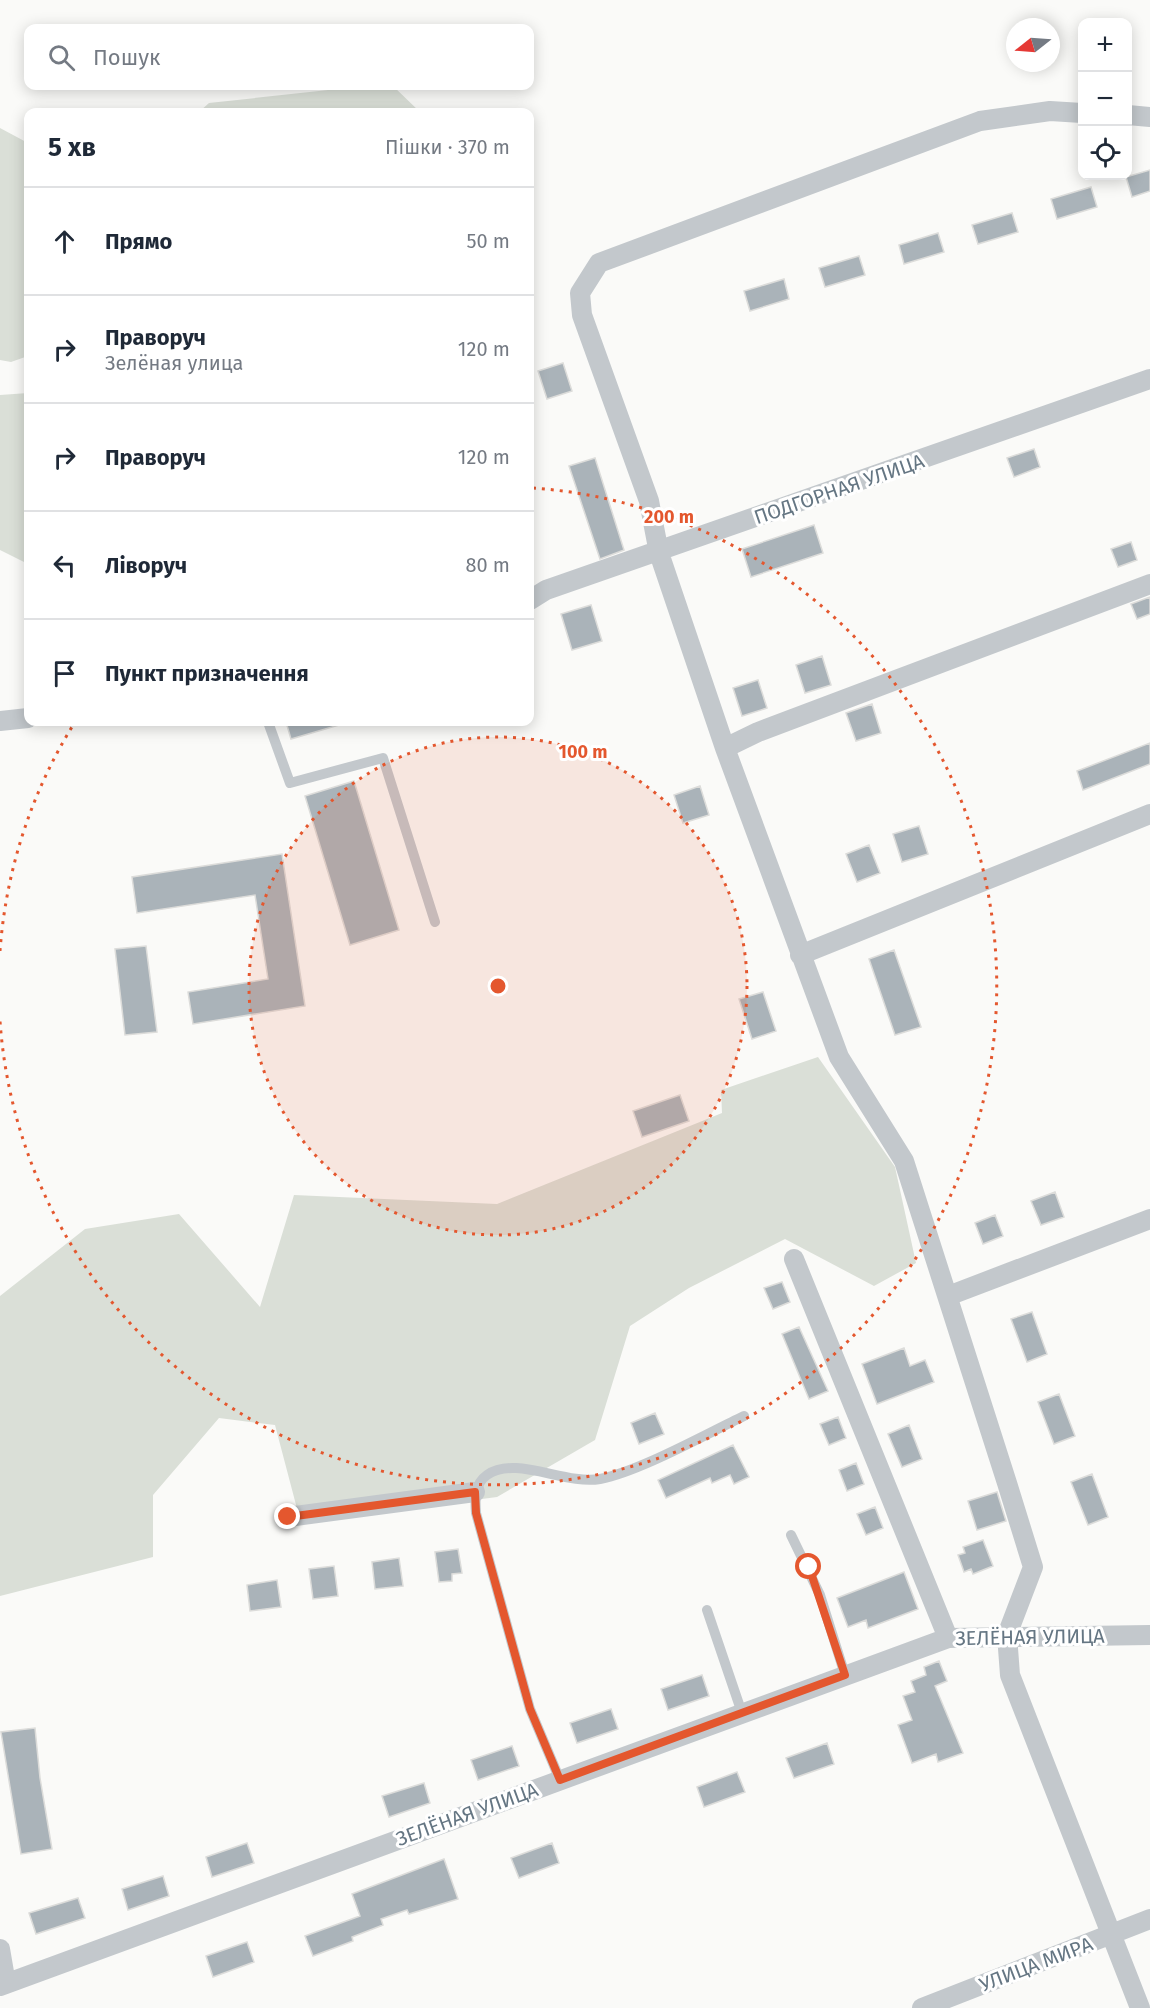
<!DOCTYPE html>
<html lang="uk">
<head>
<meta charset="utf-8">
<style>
	body { margin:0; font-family:"Fira Sans",sans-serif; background:#f6f6f7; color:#1f2937 }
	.controls { position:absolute; right:18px; top:18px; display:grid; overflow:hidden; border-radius:12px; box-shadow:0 3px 15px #0003 }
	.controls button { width:54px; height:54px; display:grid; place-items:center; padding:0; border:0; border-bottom:2px solid #e0e1e3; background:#fff; color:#1f2937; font:30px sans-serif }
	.compass { position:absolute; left:1006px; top:18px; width:54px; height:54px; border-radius:50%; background:#fff; box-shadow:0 3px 15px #0003; rotate:253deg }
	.stop { position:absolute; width:18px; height:18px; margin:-14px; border:4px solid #e4572e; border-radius:50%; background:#fff }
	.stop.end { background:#e4572e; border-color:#fff; box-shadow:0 2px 6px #0008 }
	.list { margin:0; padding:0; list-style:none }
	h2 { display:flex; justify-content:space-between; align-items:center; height:78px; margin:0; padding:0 24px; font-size:26px }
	h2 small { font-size:20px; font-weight:400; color:#747a83 }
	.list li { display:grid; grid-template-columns:39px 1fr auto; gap:18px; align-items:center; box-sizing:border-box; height:108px; padding:0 24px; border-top:2px solid #e0e1e3 }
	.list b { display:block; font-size:22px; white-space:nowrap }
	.list p { margin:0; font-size:20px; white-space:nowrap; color:#747a83 }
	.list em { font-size:20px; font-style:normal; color:#747a83 }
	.icon { flex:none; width:33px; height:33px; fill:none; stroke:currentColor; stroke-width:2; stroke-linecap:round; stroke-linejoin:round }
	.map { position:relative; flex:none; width:1150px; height:2008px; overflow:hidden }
	.search { position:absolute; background:#fff; box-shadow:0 3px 15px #0003; left:24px; top:24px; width:510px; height:66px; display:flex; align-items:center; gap:15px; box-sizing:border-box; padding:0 21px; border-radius:12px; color:#747a83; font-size:22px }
	.panel { position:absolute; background:#fff; box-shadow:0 3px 15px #0003; left:24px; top:108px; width:510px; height:618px; border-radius:12px }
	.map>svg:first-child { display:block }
	.green { fill:#dadfd7 }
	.building { fill:#aab3b9; stroke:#dcdcda; stroke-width:1.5 }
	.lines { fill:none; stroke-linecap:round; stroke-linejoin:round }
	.service { stroke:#c3c8cc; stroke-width:10 }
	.minor { stroke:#c3c8cc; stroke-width:20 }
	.route { stroke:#e4572e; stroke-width:8 }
	.ring { fill:none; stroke:#e4572e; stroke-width:3; stroke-dasharray:3 6 }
	.labels { text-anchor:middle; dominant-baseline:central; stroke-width:6; stroke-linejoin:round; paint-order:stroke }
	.street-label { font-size:20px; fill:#657683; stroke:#fff }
	.centre { fill:#e4572e; stroke:#fff; stroke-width:3 }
	.ring-label { font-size:18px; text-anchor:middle; font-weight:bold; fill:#e4572e; stroke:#fff; stroke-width:6; stroke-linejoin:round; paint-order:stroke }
</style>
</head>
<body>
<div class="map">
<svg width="1150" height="2008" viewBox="0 0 1150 2008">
	<rect width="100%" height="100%" fill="#fafaf8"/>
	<!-- green -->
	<path class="green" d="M365,86h28l27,26h-221l10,-9z
		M0,128l28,15v213l-17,6 -11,-2z
		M28,393v171l-28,-14v-155z
		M818,1057l77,110 21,96 -42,23 -89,-47 -96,49 -59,38 -35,114 -98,57 -144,19 -53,4 -25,-95 -56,-7 -66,77v62l-153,39v-300l85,-67 94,-15 81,93 34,-112 203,9 225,-91 -1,-23z"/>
	<!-- building -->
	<path class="building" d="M1150,170v21l-18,6 -6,-20z
		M1091,187l6,20 -40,12 -6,-20z
		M1012,213l6,19 -40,12 -6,-19z
		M938,233l6,19 -40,12 -5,-19z
		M859,256l6,19 -40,12 -6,-19z
		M784,279l5,20 -39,12 -6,-20z
		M563,363l9,28 -25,8 -9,-28z
		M1034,449l6,18 -26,10 -7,-19z
		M595,458l29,92 -24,9 -31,-93z
		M814,525l9,28 -72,24 -9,-28z
		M1131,542l6,18 -19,7 -7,-18z
		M1150,597v17l-13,5 -6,-15z
		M591,605l11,36 -30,9 -11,-36z
		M822,656l9,29 -26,8 -9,-28z
		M758,680l9,28 -25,8 -9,-28z
		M872,704l9,29 -25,8 -10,-28z
		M286,722h52l1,3 -48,14z
		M1150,743v21l-67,26 -6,-19z
		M354,781l45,149 -49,15 -45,-149z
		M700,786l9,29 -26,8 -9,-28z
		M919,826l9,28 -26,8 -9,-28z
		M869,845l11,28 -23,9 -11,-28z
		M282,854l23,152 -112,18 -5,-32 80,-13 -13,-84 -118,18 -5,-36z
		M146,946l11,86 -32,3 -10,-86z
		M894,950l27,77 -26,8 -26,-76z
		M763,992l13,39 -24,8 -13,-40z
		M680,1095l9,26 -47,16 -9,-26z
		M1055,1192l9,25 -23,8 -10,-24z
		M995,1215l8,21 -20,8 -8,-21z
		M782,1282l8,20 -17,7 -9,-21z
		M1032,1312l15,42 -20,8 -16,-43z
		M799,1327l29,64 -19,8 -27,-65z
		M904,1348l6,18 15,-6 9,22 -57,22 -15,-40z
		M1059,1394l16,42 -21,8 -16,-42z
		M655,1413l9,21 -25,10 -8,-21z
		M838,1417l8,21 -17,7 -9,-21z
		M909,1425l13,34 -20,8 -14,-33z
		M733,1445l16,32 -15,7 -4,-9 -18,8 -2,-5 -44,20 -8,-18z
		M856,1463l8,21 -17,7 -8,-21z
		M1092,1474l16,43 -20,8 -17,-43z
		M997,1492l9,29 -29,9 -9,-29z
		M875,1507l8,21 -17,7 -9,-21z
		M983,1540l10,26 -20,8 -2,-5 -7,3 -6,-17 7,-2 -2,-6z
		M458,1549l4,24 -10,1v7l-13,1 -4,-30z
		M399,1558l4,28 -28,3 -3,-27z
		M334,1566l4,30 -25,3 -4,-30z
		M904,1572l14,37 -50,19 -2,-8 -18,7 -11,-29z
		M277,1580l4,27 -31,4 -3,-26z
		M939,1661l8,20 -12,5 28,67 -25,9 -2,-8 -24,9 -14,-38 14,-5 -9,-24 12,-4 -4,-11 15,-6 -2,-8z
		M702,1675l7,21 -41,14 -7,-21z
		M611,1709l7,20 -41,14 -7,-20z
		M35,1728l5,50 12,71 -31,5 -20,-122z
		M827,1743l7,21 -40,14 -8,-20z
		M512,1746l7,20 -41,14 -7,-20z
		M737,1772l8,20 -41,15 -7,-20z
		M424,1783l6,20 -41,14 -7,-21z
		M247,1843l7,20 -42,14 -6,-20z
		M552,1843l7,20 -40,15 -8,-20z
		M444,1859l14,40 -49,15 -2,-4 -26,9 2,6 -31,12 1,4 -40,15 -8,-20 55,-20 -8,-22z
		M163,1876l6,20 -41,14 -6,-21z
		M78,1898l7,20 -49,16 -7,-21z
		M247,1942l7,20 -41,15 -7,-21z"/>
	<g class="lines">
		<!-- service -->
		<path class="service" d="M268,722l22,61 93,-25 52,164
			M791,1535l29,60 25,80
			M707,1610l35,103
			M560,1780l-30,-71 -54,-196c-1,-13 -2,-29 11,-38 29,-20 77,10 113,4 40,-8 104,-44 144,-63"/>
		<!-- minor -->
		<path class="minor" d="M1082,113l-32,-2 -70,10 -381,142 -19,30 2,22 67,186 10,52 66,195 114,309 65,104 103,322 26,84 -26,68 3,40 130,333
			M1128,115l22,2
			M530,600l16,-10 604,-211
			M0,721l28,-3
			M725,748l33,-16 392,-148
			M800,955l350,-141
			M794,1259l154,379
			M948,1296l202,-77
			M288,1517l187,-25
			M0,1949l6,35
			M0,1986l948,-348 202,-3
			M922,2008l228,-89"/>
	</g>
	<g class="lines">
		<!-- route -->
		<path class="route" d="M288,1517l187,-25 1,21 54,196 30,71 285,-105 -36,-108"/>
	</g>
	<!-- distance rings -->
	<circle cx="498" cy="986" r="249" fill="#e4572e" fill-opacity=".12"/>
	<g class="ring">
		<circle cx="498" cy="986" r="249"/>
		<path d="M0 951A499 499 0 0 1 75 722M533 488A499 499 0 1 1 0 1021"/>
	</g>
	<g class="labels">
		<!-- street labels -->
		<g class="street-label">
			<text transform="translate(839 489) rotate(-19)">ПОДГОРНАЯ УЛИЦА</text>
			<text transform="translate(1030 1637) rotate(-1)">ЗЕЛЁНАЯ УЛИЦА</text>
			<text transform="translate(467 1814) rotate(-20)">ЗЕЛЁНАЯ УЛИЦА</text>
			<text transform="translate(1036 1964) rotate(-21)">УЛИЦА МИРA</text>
		</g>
	</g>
	<circle cx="498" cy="986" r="9" class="centre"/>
	<g class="ring-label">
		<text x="669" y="523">200 m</text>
		<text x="583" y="758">100 m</text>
	</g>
</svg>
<div class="controls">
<button>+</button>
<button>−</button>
<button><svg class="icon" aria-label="locate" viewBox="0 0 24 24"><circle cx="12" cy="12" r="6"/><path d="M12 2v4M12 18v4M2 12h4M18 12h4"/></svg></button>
</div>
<svg class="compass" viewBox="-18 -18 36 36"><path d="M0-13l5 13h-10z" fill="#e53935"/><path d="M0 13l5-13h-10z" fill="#747a83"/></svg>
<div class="stop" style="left:809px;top:1567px"></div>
<div class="stop end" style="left:288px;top:1517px"></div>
<div class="search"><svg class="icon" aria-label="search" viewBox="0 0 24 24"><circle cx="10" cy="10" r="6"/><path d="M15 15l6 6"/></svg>Пошук</div>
<section class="panel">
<h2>5 хв<small>Пішки · 370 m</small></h2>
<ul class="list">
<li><svg class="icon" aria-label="ahead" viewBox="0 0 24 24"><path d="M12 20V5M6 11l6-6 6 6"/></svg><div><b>Прямо</b></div><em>50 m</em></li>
<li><svg class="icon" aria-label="right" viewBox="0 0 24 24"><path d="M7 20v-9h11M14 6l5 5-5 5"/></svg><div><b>Праворуч</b><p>Зелёная улица</p></div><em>120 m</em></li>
<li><svg class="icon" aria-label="right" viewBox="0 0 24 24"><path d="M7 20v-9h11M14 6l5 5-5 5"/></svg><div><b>Праворуч</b></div><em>120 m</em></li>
<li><svg class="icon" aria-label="left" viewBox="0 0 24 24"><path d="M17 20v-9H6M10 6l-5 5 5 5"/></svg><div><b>Ліворуч</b></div><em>80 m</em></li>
<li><svg class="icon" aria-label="arrive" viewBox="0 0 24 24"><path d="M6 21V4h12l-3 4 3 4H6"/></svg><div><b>Пункт призначення</b></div></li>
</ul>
</section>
</div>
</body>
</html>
